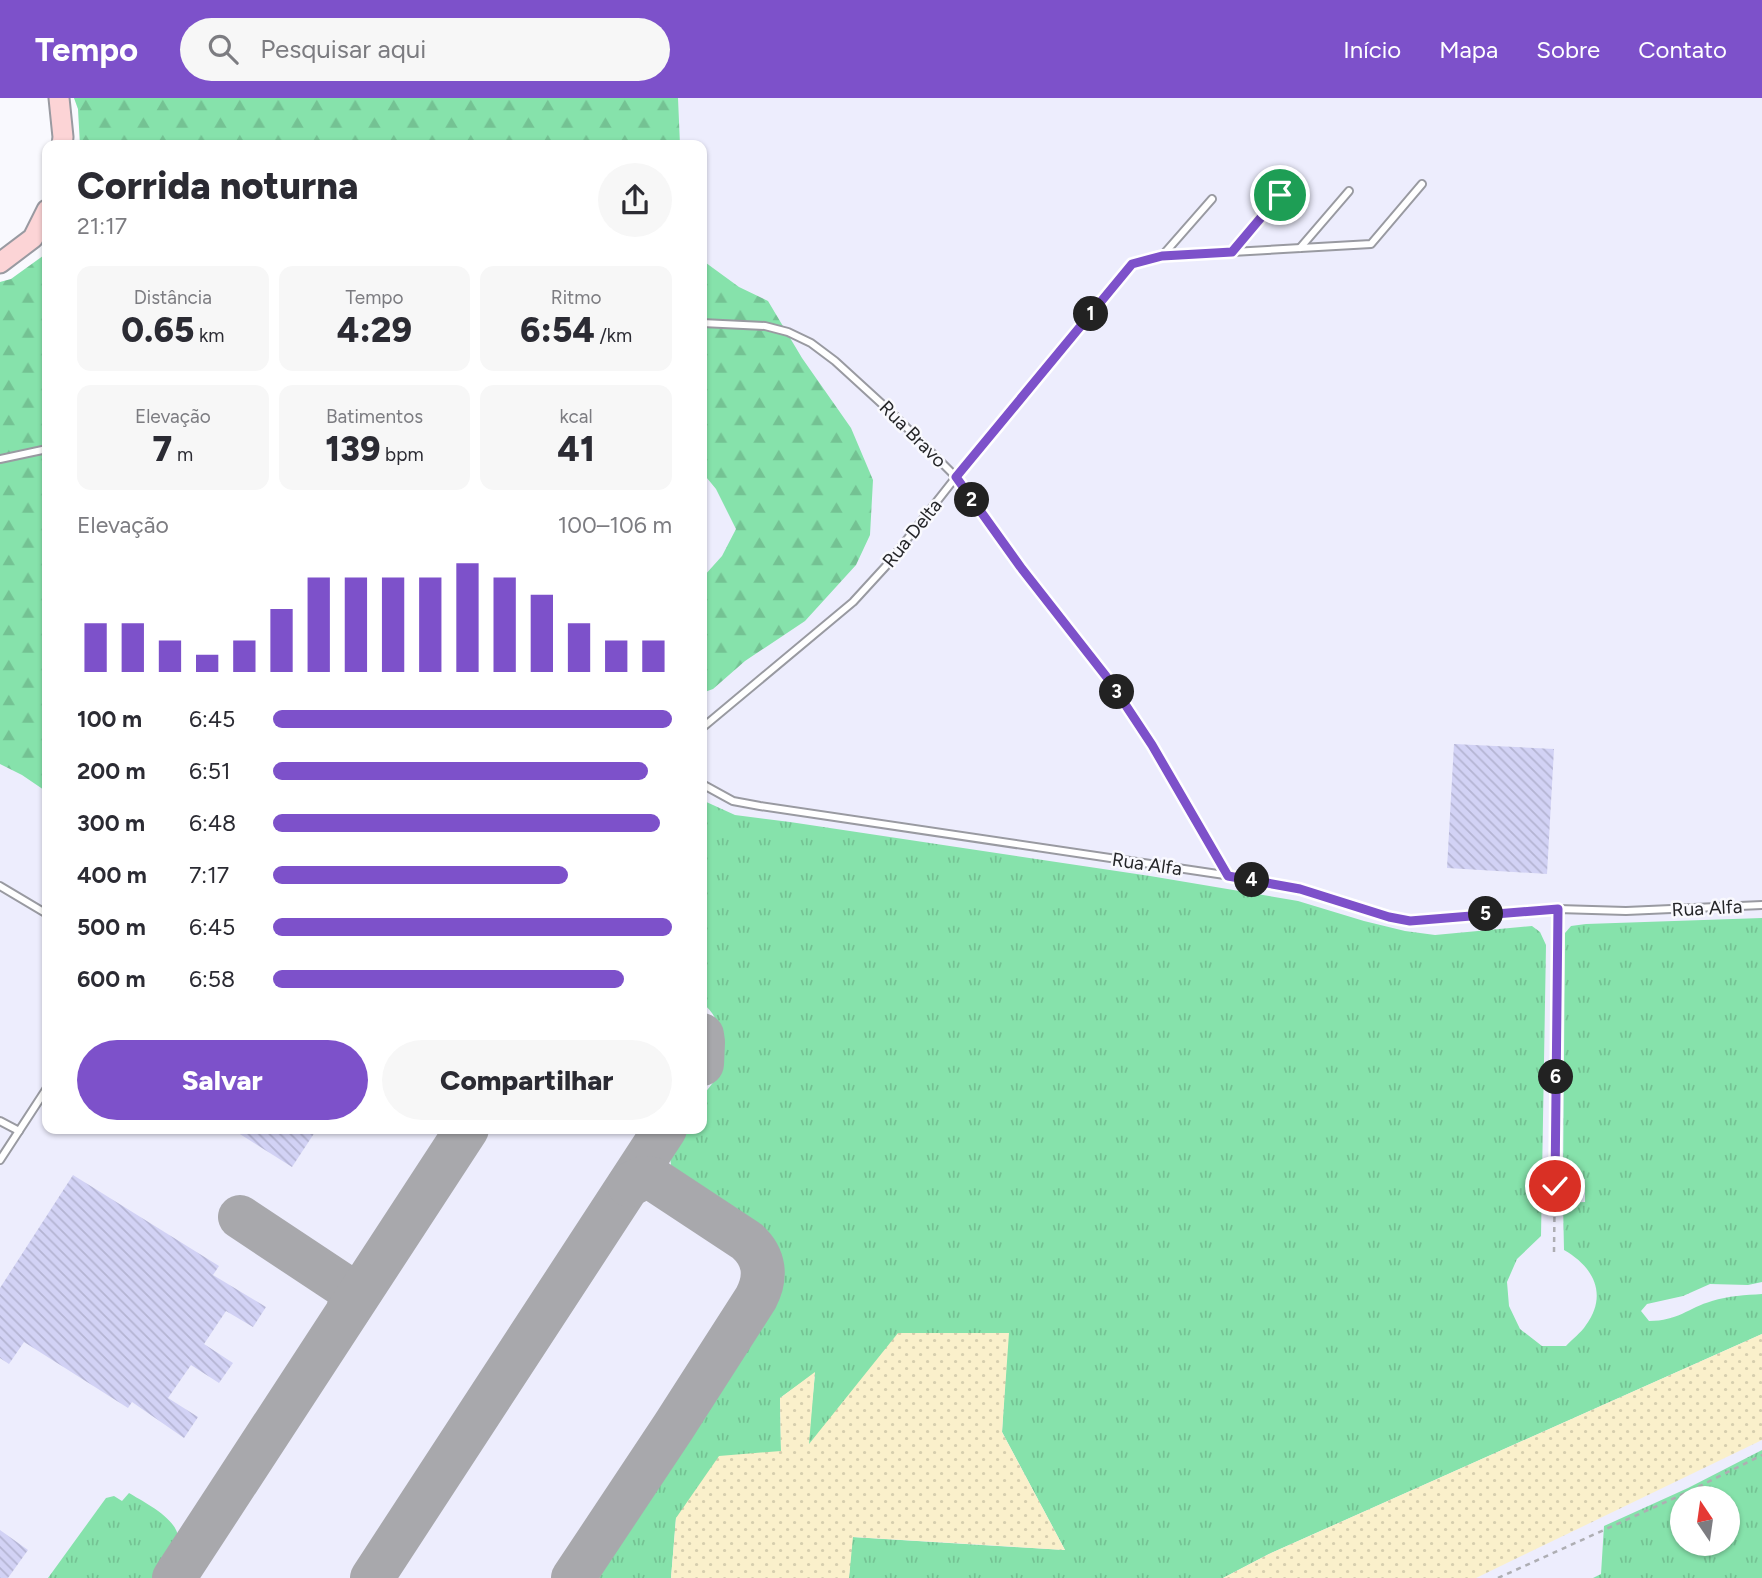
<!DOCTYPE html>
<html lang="pt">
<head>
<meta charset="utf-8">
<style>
  body { margin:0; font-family:Figtree,sans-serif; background:#f7f7f7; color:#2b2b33; height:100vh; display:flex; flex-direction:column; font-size:26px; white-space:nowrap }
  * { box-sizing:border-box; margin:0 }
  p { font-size:23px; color:#7c7c81 }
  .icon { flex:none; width:38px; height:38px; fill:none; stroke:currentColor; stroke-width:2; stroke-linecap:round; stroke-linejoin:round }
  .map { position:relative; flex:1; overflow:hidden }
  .details { position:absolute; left:42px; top:42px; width:665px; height:994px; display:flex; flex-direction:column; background:#fff; border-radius:14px; box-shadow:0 2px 5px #0004 }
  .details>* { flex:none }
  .needle { width:46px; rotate:347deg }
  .controls { position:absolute; left:1670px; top:1388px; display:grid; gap:14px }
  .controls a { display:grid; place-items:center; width:70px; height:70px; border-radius:50%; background:#fff; box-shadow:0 2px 5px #0004; font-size:35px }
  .pin { position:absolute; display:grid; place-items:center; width:60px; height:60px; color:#fff; margin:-30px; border:4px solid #fff; border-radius:50%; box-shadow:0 2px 7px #0007 }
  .km { position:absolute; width:35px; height:35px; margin:-18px; border-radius:50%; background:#222; color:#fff; font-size:19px; line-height:35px; text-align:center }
  .round { display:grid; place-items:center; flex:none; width:74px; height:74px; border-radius:37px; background:#f7f7f7 }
  .summary { display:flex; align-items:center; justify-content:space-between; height:119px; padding:0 35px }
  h1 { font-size:38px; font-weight:800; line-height:52px }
  .stats { display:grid; grid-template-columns:repeat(3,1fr); gap:10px; height:119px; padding:7px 35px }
  .stats div { display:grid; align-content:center; border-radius:14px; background:#f7f7f7; text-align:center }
  .stats b { font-size:35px; font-weight:800 }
  .stats small { font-size:19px; font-weight:400 }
  .stats p { font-size:19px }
  .chart { height:196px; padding:14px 35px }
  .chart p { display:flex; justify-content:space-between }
  .chart svg { width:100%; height:126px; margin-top:7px; stroke:#7d51ca; stroke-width:6 }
  .action { display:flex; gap:14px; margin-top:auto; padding:14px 35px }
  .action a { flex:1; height:80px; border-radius:42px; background:#7d51ca; color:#fff; font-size:28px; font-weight:800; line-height:80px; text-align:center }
  .action a+a { background:#f7f7f7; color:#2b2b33 }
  ul { padding:0 35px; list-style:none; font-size:23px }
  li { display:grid; grid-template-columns:112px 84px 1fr; align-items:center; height:52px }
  li i { height:18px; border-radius:9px; background:#7d51ca }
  header { display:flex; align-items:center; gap:42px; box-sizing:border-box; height:98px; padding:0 35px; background:#7d51ca; color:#fff }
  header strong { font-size:33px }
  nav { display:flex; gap:38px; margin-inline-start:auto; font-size:24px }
  .search { width:490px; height:63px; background:#f7f7f7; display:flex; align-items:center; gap:18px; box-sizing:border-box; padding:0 24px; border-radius:38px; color:#7c7c81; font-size:26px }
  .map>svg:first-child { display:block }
  .built { fill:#ededfd; fill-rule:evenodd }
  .grass { fill:url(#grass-tufts); fill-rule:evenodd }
  .forest { fill:url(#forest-firs) }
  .sand { fill:url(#sand-dots) }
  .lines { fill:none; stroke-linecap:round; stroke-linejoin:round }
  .taxiway { stroke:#a8a8ac; stroke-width:44 }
  .building { fill:url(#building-back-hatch) }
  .lane-casing { stroke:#999aa1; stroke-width:10 }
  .secondary-casing { stroke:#999aa1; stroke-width:23 }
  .path { stroke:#aeaeb3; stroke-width:2.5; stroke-dasharray:5 5; stroke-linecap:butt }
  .lane { stroke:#fff; stroke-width:6 }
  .secondary { stroke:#fcd4d6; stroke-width:19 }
  .route-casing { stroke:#fff; stroke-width:14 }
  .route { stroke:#7d51ca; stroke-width:9 }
  .labels { text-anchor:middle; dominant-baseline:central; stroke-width:5; stroke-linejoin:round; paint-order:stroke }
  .street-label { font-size:19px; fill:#252629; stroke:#f9f9fe }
</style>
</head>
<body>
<header>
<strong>Tempo</strong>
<div class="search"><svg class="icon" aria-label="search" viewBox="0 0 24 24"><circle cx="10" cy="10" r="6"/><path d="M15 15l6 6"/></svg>Pesquisar aqui</div>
<nav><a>Início</a><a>Mapa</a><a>Sobre</a><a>Contato</a></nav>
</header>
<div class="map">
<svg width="1762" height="1480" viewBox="0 0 1762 1480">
  <defs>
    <pattern id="grass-tufts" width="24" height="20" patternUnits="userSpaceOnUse" patternTransform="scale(1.75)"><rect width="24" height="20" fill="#86e2ab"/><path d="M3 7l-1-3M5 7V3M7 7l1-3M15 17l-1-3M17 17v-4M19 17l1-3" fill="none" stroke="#74c293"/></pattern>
    <pattern id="forest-firs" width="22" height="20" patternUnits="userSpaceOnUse" patternTransform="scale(1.75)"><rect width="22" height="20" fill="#86e2ab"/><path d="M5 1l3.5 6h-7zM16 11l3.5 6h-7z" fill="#74c293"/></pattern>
    <pattern id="sand-dots" width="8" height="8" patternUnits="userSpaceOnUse" patternTransform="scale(1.75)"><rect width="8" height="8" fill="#faf0cb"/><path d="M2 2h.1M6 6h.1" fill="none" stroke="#d6ceae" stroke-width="1.8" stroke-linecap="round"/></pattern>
    <pattern id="building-back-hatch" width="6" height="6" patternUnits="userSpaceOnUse" patternTransform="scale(1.75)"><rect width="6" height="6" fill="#d2d2f5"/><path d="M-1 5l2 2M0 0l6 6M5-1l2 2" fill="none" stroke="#b4b4d2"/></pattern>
  </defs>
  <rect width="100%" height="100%" fill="#f9f9fe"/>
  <path class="built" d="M 74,0 L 1762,0 L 1762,1480 L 0,1480 L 0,184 L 11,181 L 47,155 L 47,1031 L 702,1031 L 702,47 L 80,47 L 78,11 ZM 1682,1400 L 1727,1400 L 1727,1446 L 1682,1446 Z"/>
  <g class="grass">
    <path d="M 702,702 L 735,717 L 790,724 L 1150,778 L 1298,803 L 1364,823 L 1405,833 L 1435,837 L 1532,828 L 1540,834 L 1546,847 L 1541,1138 L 1517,1161 L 1507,1184 L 1509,1208 L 1520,1231 L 1542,1248 L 1566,1248 C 1572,1241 1581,1235 1586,1227 C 1608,1197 1594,1169 1564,1152 L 1563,1105 L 1585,1104 L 1585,1081 L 1563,1081 L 1565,835 L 1571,828 L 1586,826 L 1762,820 L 1762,1184 L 1748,1187 L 1710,1186 L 1683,1198 L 1647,1206 L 1641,1213 L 1649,1223 C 1678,1223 1688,1210 1712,1203 C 1728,1198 1746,1197 1762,1196 L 1762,1236 L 1269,1456 L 1223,1480 L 849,1480 L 852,1439 L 1065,1452 L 1002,1334 L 1008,1235 L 808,1347 L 815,1275 L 780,1300 L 781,1353 L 676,1420 L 671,1480 L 595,1480 L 781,1193 L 783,1169 L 775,1149 L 759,1132 L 674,1078 C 667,1056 670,1050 682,1031 L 702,1031 C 702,1022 700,1011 702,1003 C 704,993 715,984 719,975 C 730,954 721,918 702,905 Z"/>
    <path d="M 1762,1352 L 1762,1480 L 1593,1480 L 1601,1476 L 1604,1428 L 1688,1390 ZM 1727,1400 L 1727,1446 L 1682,1446 L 1682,1400 Z"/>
    <path d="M 129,1395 C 145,1405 186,1424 177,1448 C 174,1457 160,1472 154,1480 L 48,1480 L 106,1400 L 114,1398 L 122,1403 Z"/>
  </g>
  <g class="forest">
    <polygon points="74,0 678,0 680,47 80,47 78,11"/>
    <polygon points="47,155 47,694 22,677 0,666 0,184 11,181"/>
    <polygon points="702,162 739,189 768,203 802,260 851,330 873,382 870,437 856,467 805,523 745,563 713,591 702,595 702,515 707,510 704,478 722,458 736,431 716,391 702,374"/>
  </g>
  <g class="sand">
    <polygon points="898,1235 1009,1235 1002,1334 1065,1452 853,1439 849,1480 671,1480 676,1420 719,1358 781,1353 780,1300 815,1274 809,1346"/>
    <polygon points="1762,1236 1762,1342 1476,1480 1223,1480 1269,1456"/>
  </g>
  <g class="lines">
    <g class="taxiway">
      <polyline points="702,937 703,944 702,966"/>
      <polyline points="240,1119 344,1188 350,1196 349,1211"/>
      <polyline points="174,1480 467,1031"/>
      <polyline points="372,1480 665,1031"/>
      <path d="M 573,1480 L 674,1328 L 756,1200 C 767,1179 765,1159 747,1143 L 653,1081 L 643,1080 L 629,1087"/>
    </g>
  </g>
  <g class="building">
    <polygon points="1454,646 1554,651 1547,776 1447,770"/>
    <polygon points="232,1031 317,1031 292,1069"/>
    <polygon points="73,1077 219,1168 213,1177 266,1209 253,1229 226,1213 204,1246 233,1265 219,1285 191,1267 168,1300 198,1319 184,1340 132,1304 128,1310 24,1244 9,1266 0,1260 0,1190"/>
    <polygon points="0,1432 28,1452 8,1480 0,1480"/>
  </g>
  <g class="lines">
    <g class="lane-casing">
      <g id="lane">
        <polyline points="1300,150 1349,93"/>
        <polyline points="1232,154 1280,97"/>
        <polyline points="1162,158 1212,101"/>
        <polyline points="702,225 765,228 788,234 811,245 835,263 893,316 956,379 1022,471 1109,582 1152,647 1228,778"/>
        <polyline points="0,361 47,351"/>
        <polyline points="702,630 853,504 886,468 956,379 1132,166 1162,158 1371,146 1422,86"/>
        <polyline points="702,686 733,703 760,708 1238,779 1300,791 1389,819 1410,823 1558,811 1626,813 1762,807"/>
        <polyline points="0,788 47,816"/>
        <polyline points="0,1023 19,1033"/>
        <polyline points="0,1062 47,990"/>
      </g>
    </g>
    <g class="secondary-casing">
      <g id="secondary">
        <polyline points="59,0 63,39 62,47"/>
        <polyline points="0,165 33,140 47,112"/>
      </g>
    </g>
    <g class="path">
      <polyline points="1554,1154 1558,822"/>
      <polyline points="1498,1480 1690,1393 1762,1357"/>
    </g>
    <use href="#lane" class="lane"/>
    <use href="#secondary" class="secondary"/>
  </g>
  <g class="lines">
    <g class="route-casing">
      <polyline id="route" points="1280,97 1232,154 1162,158 1132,166 956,379 1022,471 1109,582 1152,647 1228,778 1300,791 1389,819 1410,823 1558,811 1555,1088"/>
    </g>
    <use href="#route" class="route"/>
  </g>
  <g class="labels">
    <g class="street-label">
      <text transform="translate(913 336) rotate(45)">Rua Bravo</text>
      <text transform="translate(912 435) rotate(-51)">Rua Delta</text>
      <text transform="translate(1147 766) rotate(8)">Rua Alfa</text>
      <text transform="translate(1707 810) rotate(-3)">Rua Alfa</text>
    </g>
  </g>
</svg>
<div class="controls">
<a><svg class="needle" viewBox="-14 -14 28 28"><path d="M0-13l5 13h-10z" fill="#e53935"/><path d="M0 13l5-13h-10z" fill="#7c7c81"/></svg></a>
</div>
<div class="pin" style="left:1280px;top:97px;background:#1e9e55"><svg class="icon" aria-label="arrive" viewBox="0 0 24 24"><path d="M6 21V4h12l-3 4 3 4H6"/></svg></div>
<div class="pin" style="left:1555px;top:1088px;background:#d93025"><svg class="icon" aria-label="check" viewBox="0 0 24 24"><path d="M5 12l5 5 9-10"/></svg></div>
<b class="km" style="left:1091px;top:216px">1</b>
<b class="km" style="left:972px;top:402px">2</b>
<b class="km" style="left:1117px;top:594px">3</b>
<b class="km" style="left:1252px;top:782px">4</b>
<b class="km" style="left:1486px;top:816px">5</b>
<b class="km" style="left:1556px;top:979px">6</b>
<section class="details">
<div class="summary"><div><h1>Corrida noturna</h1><p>21:17</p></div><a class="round"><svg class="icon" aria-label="share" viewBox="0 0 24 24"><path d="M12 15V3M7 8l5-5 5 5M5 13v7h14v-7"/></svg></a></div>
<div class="stats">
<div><p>Distância</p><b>0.65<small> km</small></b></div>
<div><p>Tempo</p><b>4:29</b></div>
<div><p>Ritmo</p><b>6:54<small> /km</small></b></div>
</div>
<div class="stats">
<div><p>Elevação</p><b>7<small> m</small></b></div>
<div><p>Batimentos</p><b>139<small> bpm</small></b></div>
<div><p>kcal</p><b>41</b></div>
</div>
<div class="chart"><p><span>Elevação</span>100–106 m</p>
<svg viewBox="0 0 160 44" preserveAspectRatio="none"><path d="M5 44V27M15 44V27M25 44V33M35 44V38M45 44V33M55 44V22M65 44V11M75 44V11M85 44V11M95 44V11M105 44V6M115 44V11M125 44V17M135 44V27M145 44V33M155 44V33"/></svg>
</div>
<ul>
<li><b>100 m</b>6:45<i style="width:100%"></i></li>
<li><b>200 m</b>6:51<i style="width:94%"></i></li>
<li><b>300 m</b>6:48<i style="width:97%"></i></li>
<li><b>400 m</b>7:17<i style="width:74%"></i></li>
<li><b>500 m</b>6:45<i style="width:100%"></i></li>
<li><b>600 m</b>6:58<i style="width:88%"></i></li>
</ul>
<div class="action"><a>Salvar</a><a>Compartilhar</a></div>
</section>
</div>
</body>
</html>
